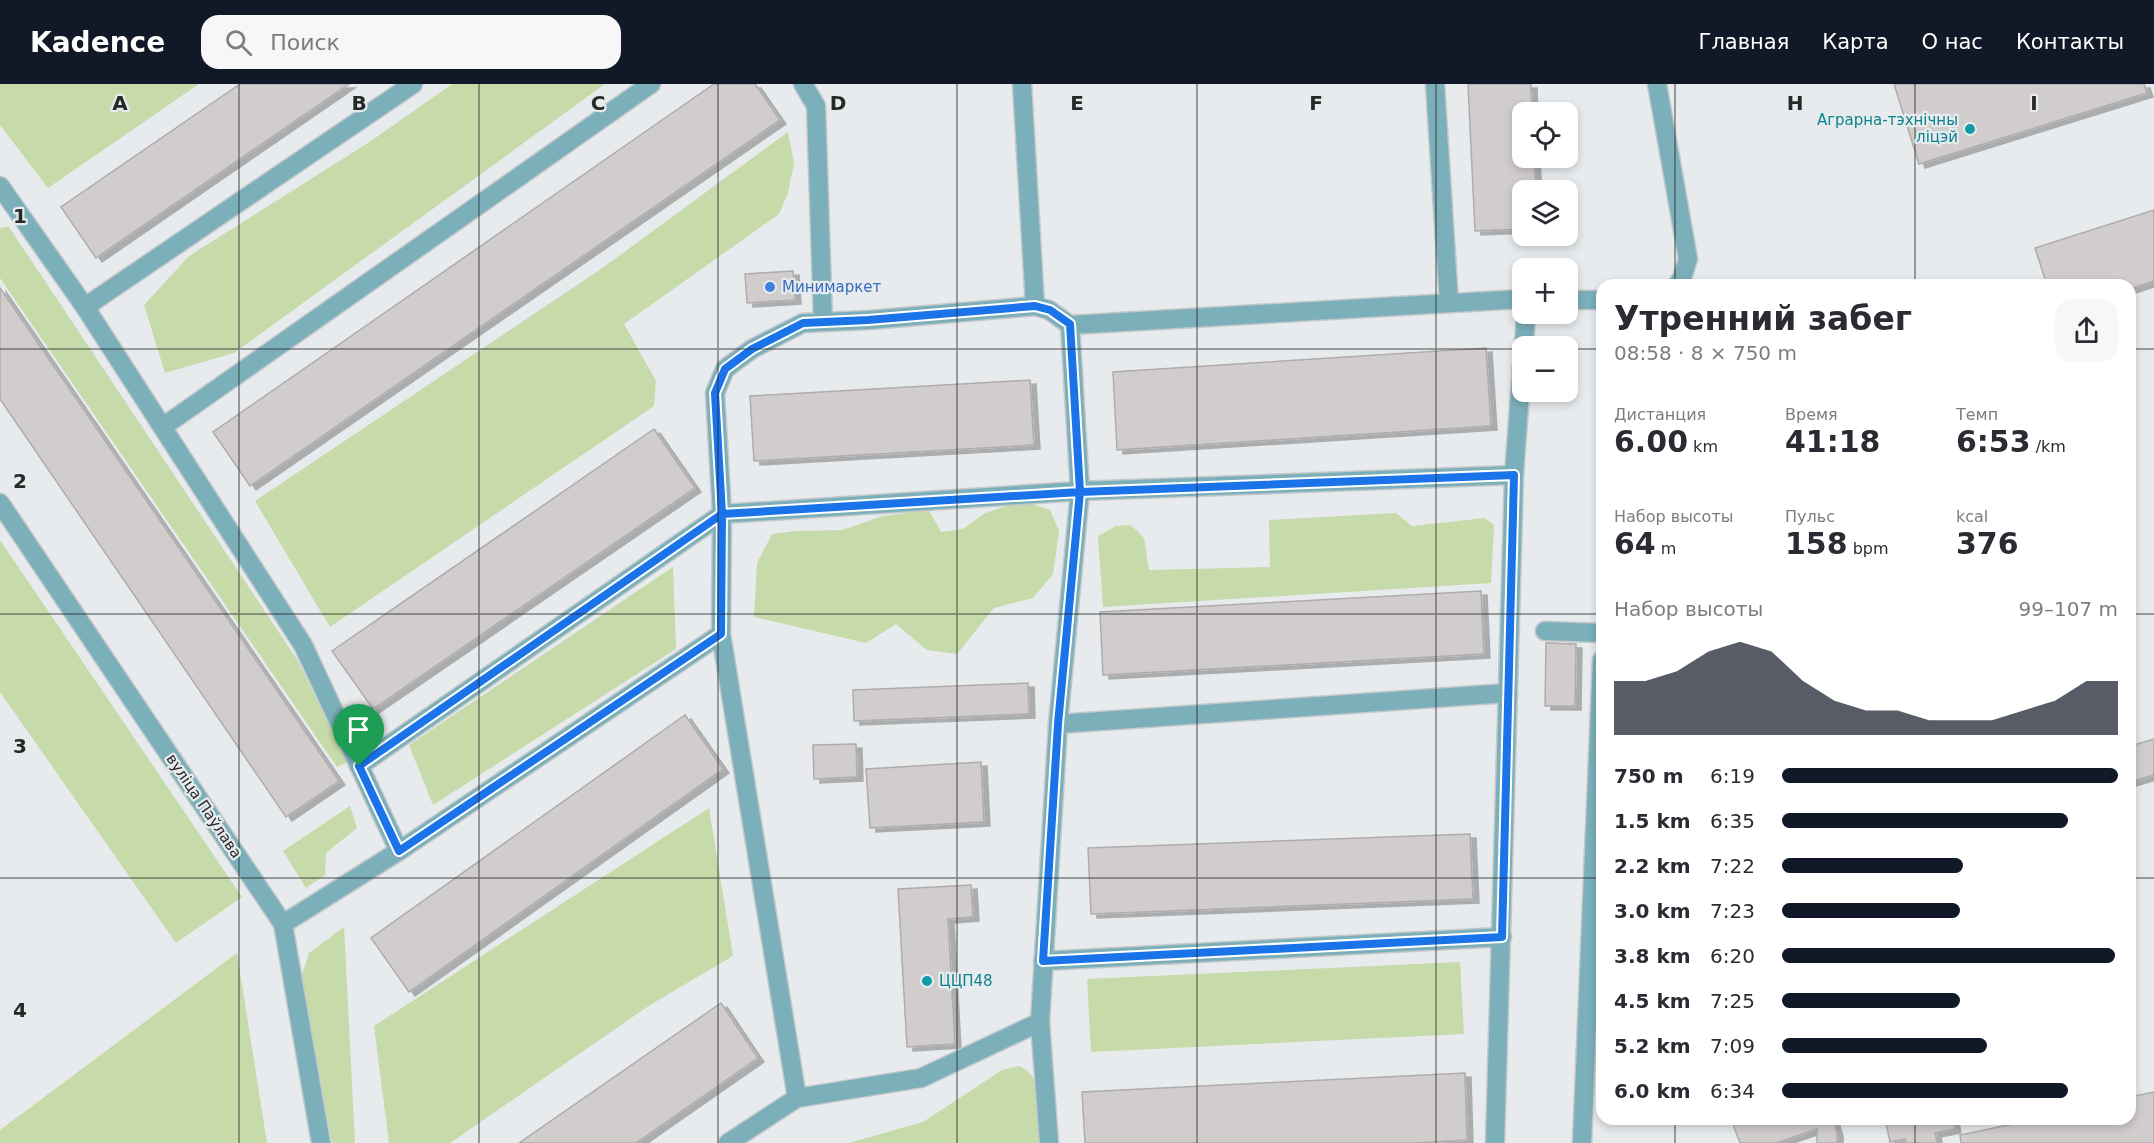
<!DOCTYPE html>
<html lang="ru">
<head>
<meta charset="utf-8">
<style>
  body { margin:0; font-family:"DejaVu Sans",sans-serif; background:#f7f7f7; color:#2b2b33; height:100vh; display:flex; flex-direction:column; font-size:22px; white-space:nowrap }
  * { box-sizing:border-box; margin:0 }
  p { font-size:20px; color:#7c7c81 }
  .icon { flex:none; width:33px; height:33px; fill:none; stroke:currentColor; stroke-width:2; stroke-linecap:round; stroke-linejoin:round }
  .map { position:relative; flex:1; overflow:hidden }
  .side { position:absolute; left:1596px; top:195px; width:540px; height:846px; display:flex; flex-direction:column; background:#fff; border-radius:18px; box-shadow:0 3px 9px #0003 }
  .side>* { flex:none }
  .controls { position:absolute; left:1512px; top:18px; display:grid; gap:12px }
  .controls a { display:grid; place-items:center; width:66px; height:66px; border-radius:12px; background:#fff; box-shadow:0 3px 9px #0003; font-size:30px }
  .pin { position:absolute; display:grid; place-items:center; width:51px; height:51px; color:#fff; margin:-62px -26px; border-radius:50% 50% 50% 0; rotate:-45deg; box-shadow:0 0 6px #0007 }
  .pin .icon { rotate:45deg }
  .round { display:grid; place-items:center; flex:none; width:63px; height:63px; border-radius:18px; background:#f7f7f7 }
  .overview { display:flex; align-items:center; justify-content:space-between; height:102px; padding:0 18px }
  h1 { font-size:33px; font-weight:700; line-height:45px }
  .stats { display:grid; grid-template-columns:repeat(3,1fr); gap:9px; height:102px; padding:6px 18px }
  .stats div { display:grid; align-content:center }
  .stats b { font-size:30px; font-weight:700 }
  .stats small { font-size:16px; font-weight:400 }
  .stats p { font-size:16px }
  .chart { height:168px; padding:12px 18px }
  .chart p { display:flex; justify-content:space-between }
  .chart svg { width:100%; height:108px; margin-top:6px; fill:#111827; opacity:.7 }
  ul { padding:0 18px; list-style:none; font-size:20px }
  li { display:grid; grid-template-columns:96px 72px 1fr; align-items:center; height:45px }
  li i { height:15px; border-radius:8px; background:#111827 }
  header { display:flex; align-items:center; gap:36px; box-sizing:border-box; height:84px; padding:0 30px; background:#111827; color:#fff }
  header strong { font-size:28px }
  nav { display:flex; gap:33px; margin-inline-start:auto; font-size:21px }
  .search { width:420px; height:54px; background:#f7f7f7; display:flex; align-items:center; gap:15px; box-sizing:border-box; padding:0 21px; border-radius:18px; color:#7c7c81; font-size:22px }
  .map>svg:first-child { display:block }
  .green { fill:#c7daa9 }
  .building { fill:#d1cdcc; stroke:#afacab; stroke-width:1.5; filter:url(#shadow) }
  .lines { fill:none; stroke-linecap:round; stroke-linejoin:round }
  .minor-casing { stroke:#c5c8ca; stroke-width:21 }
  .minor { stroke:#7bb0bb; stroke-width:18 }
  .route-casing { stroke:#fff; stroke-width:12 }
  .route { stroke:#1a73e8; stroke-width:8 }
  .grid { fill:none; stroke:#272828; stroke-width:1.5; stroke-opacity:0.55 }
  .culture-dot { fill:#0f9aa8; stroke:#e8ebed; stroke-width:2 }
  .shop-dot { fill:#3f7fe0; stroke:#e8ebed; stroke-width:2 }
  .labels { text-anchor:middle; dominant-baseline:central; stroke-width:4.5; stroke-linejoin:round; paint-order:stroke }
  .culture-label { font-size:15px; fill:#0d838f; stroke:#e8ebed; text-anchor:end }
  .shop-label { font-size:15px; fill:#366cbe; stroke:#e8ebed; text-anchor:start }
  .street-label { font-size:15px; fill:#272828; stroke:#e8ebed }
  .grid-label { font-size:20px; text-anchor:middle; font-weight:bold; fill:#272828; stroke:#e8ebed; stroke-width:4.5; stroke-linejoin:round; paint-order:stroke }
</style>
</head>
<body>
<header>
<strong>Kadence</strong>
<div class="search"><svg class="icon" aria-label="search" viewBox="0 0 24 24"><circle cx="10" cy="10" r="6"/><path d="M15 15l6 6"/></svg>Поиск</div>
<nav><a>Главная</a><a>Карта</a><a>О нас</a><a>Контакты</a></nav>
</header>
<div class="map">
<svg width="2154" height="1059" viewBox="0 0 2154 1059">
  <defs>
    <filter id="shadow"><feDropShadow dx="6" dy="4" stdDeviation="0" flood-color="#0004"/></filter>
  </defs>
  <rect width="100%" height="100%" fill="#e8ebed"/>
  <g class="green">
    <polygon points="0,0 199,0 48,104 0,41"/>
    <polygon points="452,0 605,0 234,269 165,289 144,221 189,172 371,57"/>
    <polygon points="788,48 794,79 788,109 779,130 624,240 656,297 654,322 330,543 255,417 601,185"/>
    <polygon points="9,143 298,577 347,678 337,683 0,194 0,144"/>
    <polygon points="1022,417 1050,426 1059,447 1053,490 1033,514 994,524 957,570 927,566 896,540 866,559 754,533 757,479 772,450 797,447 842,446 883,432 929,426 941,448 963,445 985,429"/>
    <polygon points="1396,429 1412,442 1485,434 1494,441 1491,499 1103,523 1098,452 1116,442 1131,441 1144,454 1149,486 1270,483 1269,436"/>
    <polygon points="0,456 242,813 176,859 0,608"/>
    <polygon points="673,483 676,565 433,721 409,661"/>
    <polygon points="350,722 357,744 326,769 325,791 306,804 283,767"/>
    <polygon points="709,724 733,872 650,921 450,1059 389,1059 374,942"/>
    <polygon points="344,843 355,1059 332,1059 301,894 309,869"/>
    <polygon points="237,869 267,1059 0,1059 0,1046"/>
    <polygon points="1460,878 1464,950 1091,968 1087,895"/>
    <polygon points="1019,982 1028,987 1034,995 1041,1059 849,1059 923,1038 1002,986"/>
  </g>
  <g class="building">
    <polygon points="240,0 349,0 96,174 61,123"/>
    <polygon points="714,0 755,0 780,36 250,402 213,348"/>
    <polygon points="1468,0 1531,0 1532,28 1522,28 1522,74 1534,74 1536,106 1522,106 1522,145 1475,147"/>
    <polygon points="1894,0 2144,0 2147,9 1919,80"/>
    <polygon points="2154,126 2154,197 2130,205 2130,201 2047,201 2035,164"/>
    <polygon points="793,187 795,216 747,219 745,190"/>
    <polygon points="0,204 339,697 286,733 0,315"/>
    <polygon points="1486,264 1491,342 1117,366 1113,288"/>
    <polygon points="1030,296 1034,361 754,377 750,312"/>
    <polygon points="654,345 695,404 373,625 332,567"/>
    <polygon points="1481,507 1484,570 1103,591 1100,528"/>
    <polygon points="1546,559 1576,560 1575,622 1545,622"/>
    <polygon points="1028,599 1029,630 854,637 853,606"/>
    <polygon points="685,631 723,685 409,908 371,854"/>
    <polygon points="2154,655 2154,691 2130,698 2130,662"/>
    <polygon points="856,660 857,693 814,695 813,661"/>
    <polygon points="981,678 984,738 870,744 866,685"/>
    <polygon points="1470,750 1473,815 1091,830 1088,764"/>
    <polygon points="971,801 973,833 948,835 955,960 907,963 898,805"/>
    <polygon points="721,919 758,974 636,1059 519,1059"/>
    <polygon points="1465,989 1467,1056 1417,1059 1085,1059 1082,1008"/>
    <polygon points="2154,1008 2154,1059 1961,1059 1960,1051 2037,1035 2130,1035 2130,1013"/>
    <polygon points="1731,1035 1833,1035 1837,1048 1837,1059 1817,1059 1817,1045 1776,1059 1740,1059"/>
    <polygon points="1885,1035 1953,1035 1955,1045 1935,1049 1937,1059 1906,1059 1905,1055 1890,1058"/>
  </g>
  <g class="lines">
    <g class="minor-casing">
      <g id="minor">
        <polyline points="803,0 816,22 823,237"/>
        <polyline points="1022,0 1035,222"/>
        <polyline points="1435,0 1449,219"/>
        <polyline points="1657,0 1688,175 1682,194 1677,201"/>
        <polyline points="0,102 85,223 303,561 399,767 283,840"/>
        <polyline points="1568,216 1602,216"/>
        <polyline points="85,223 413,0"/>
        <polyline points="1524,262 1526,230"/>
        <polyline points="164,342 651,0"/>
        <polyline points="0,419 283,840 321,1059"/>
        <polyline points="1545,547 1602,549"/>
        <polyline points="1058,640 1508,609"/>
        <polyline points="359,682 722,430 1080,407 1514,391"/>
        <polyline points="399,767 721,550"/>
        <polyline points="1043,877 1502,853"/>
        <polyline points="797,1014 721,550 722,430 715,309 725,285 752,265 803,239 869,236 1035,222 1049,226 1070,241 1522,215"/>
        <polyline points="728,1059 797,1014 921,994 1040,938"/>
        <polyline points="1049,1059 1040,938 1058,640 1080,407 1070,241"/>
        <polyline points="1495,1059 1514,391 1522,281"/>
        <polyline points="1582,1059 1602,576"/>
      </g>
    </g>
    <use href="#minor" class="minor"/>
  </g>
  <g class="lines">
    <g class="route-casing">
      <polyline id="route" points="359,682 399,767 721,550 722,430 1080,408 1514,391 1502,853 1043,877 1058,640 1080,408 1070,240 1050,226 1035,222 868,236 803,239 752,265 725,285 715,309 722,430 359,682"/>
    </g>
    <use href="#route" class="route"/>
  </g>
  <path class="grid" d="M 239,0 L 239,1059M 479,0 L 479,1059M 718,0 L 718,1059M 957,0 L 957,1059M 1197,0 L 1197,1059M 1436,0 L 1436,1059M 1675,0 L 1675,201M 1915,0 L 1915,201M 0,265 L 1522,265M 1568,265 L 1602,265M 2130,265 L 2154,265M 0,530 L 1602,530M 2130,530 L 2154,530M 0,794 L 1602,794M 2130,794 L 2154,794M 1675,1035 L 1675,1059M 1915,1035 L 1915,1059"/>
  <g class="culture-dot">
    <circle cx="1970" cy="45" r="6"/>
    <circle cx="927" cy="897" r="6"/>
  </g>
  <circle class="shop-dot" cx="770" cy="203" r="6"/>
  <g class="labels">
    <g class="culture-label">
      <text x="1958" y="36">Аграрна-тэхнічны<tspan x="1958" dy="17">ліцэй</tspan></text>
      <text x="939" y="897" text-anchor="start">ЦЦП48</text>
    </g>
    <g class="shop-label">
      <text x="782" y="203">Минимаркет</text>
    </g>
    <g class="street-label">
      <text transform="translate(204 722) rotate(56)">вуліца Паўлава</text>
    </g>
  </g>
  <g class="grid-label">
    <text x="120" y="26">A</text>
    <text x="359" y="26">B</text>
    <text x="598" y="26">C</text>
    <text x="838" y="26">D</text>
    <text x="1077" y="26">E</text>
    <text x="1316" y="26">F</text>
    <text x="1795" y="26">H</text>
    <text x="2034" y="26">I</text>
    <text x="20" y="139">1</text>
    <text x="20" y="404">2</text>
    <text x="20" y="669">3</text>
    <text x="20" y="933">4</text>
  </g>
</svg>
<div class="controls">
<a><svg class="icon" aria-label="locate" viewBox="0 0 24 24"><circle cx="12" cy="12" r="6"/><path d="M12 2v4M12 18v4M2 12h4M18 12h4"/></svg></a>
<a><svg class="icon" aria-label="layers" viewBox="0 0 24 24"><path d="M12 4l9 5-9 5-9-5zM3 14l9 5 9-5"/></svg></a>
<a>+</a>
<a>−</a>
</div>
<div class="pin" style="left:359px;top:682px;background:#1e9e55"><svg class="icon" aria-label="arrive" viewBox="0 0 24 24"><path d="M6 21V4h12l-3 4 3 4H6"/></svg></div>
<section class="side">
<div class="overview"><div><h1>Утренний забег</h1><p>08:58 · 8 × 750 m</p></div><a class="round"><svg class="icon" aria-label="share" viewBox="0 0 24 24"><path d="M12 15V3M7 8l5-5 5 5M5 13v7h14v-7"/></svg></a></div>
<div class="stats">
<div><p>Дистанция</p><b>6.00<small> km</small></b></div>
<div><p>Время</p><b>41:18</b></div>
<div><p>Темп</p><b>6:53<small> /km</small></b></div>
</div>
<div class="stats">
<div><p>Набор высоты</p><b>64<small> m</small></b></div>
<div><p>Пульс</p><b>158<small> bpm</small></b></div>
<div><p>kcal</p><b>376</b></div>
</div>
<div class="chart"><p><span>Набор высоты</span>99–107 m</p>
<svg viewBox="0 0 160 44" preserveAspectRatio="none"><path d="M0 44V22L10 22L20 18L30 10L40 6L50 10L60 22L70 30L80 34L90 34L100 38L110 38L120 38L130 34L140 30L150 22L160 22V44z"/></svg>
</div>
<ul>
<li><b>750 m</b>6:19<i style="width:100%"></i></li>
<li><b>1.5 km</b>6:35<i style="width:85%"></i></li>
<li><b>2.2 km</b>7:22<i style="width:54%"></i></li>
<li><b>3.0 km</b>7:23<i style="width:53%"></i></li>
<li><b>3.8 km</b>6:20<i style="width:99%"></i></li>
<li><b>4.5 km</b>7:25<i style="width:53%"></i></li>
<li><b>5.2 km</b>7:09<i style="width:61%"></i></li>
<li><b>6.0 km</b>6:34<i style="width:85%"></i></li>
</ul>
</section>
</div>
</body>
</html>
